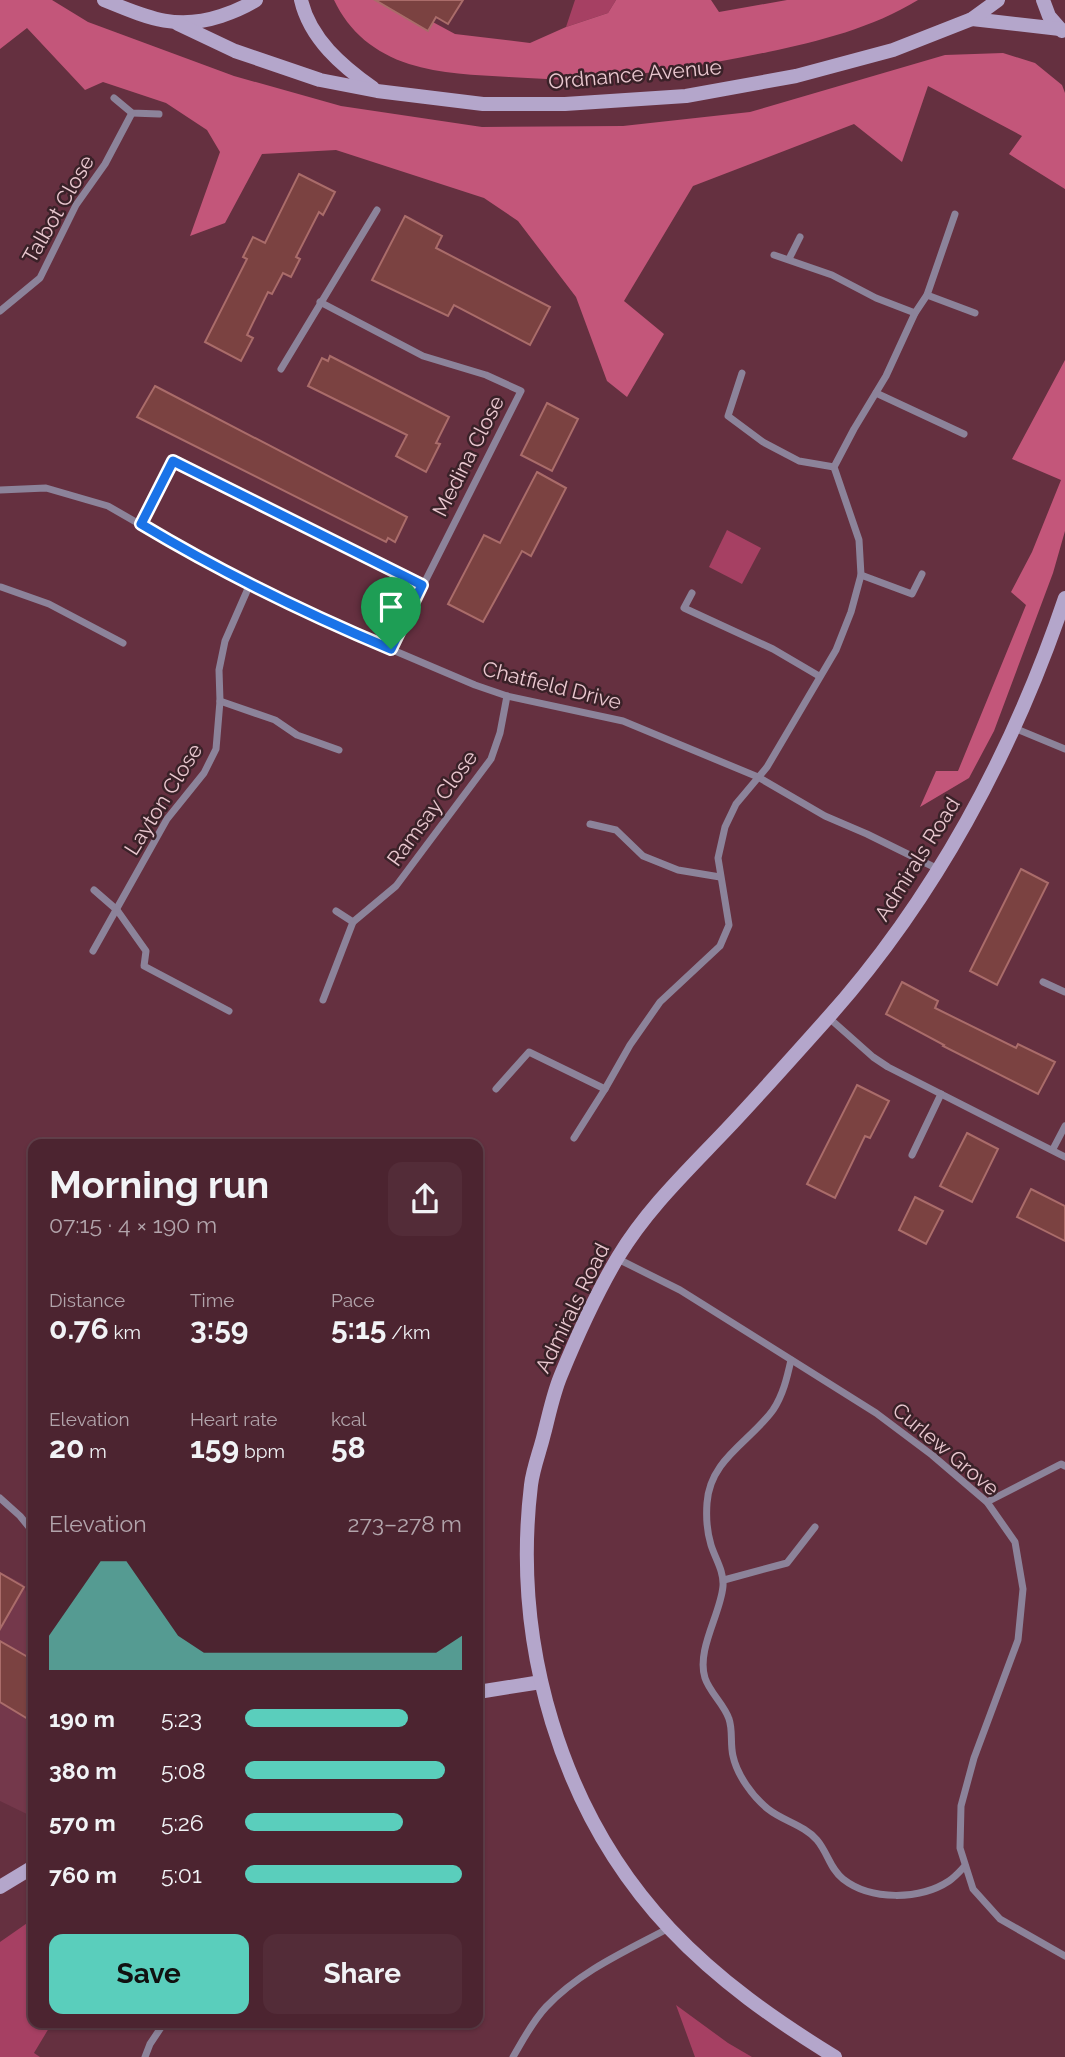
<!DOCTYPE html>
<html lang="en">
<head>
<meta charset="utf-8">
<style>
  body { margin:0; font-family:Raleway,sans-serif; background:#532c38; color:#f1f3f6; height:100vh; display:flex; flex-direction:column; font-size:26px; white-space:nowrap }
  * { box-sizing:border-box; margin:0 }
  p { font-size:23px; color:#b2a4ab }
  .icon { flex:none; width:38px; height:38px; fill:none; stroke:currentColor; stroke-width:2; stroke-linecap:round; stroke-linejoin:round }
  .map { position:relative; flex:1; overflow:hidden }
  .drawer { position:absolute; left:28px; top:1139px; width:455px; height:889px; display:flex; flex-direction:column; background:#4c2430; border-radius:14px; box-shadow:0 2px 5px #0004,0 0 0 2px #63414c }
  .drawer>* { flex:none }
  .pin { position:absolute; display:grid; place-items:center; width:60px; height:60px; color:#fff; margin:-72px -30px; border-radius:50% 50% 50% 0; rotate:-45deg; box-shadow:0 0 7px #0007 }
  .pin .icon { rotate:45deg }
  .round { display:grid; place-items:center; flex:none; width:74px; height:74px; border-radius:14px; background:#532c38 }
  .overview { display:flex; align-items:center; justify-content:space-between; height:119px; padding:0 21px }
  h1 { font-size:38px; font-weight:700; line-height:52px }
  .metrics { display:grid; grid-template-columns:repeat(3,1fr); gap:10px; height:119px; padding:7px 21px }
  .metrics div { display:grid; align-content:center }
  .metrics b { font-size:30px; font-weight:700 }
  .metrics small { font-size:19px; font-weight:400 }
  .metrics p { font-size:19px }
  .chart { height:196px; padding:14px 21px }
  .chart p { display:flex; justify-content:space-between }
  .chart svg { width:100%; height:126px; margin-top:7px; fill:#5acebc; opacity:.7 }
  .action { display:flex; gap:14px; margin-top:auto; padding:14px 21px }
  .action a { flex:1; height:80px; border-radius:14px; background:#5acebc; color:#111; font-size:28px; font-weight:700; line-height:80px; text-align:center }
  .action a+a { background:#532c38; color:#f1f3f6 }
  ul { padding:0 21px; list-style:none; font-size:23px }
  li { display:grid; grid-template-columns:112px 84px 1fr; align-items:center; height:52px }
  li i { height:18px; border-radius:9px; background:#5acebc }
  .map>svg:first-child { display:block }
  .built { fill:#74384b }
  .green { fill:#a64063 }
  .forest { fill:#c3567a }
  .building { fill:#7b4241; stroke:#aa6c6a; stroke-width:2 }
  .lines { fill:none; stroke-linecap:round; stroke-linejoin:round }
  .street { stroke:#8c839a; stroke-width:7 }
  .secondary { stroke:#b4a6cb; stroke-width:14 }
  .route-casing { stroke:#fff; stroke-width:14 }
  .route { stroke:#1a73e8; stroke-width:9 }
  .labels { text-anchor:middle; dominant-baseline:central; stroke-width:5; stroke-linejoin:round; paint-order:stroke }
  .street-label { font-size:21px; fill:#eac8d0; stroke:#3a2128 }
</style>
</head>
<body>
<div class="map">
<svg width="1065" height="2057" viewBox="0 0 1065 2057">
  <rect width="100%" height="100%" fill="#653040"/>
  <polygon class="built" points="0,1572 23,1584 33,1611 33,1817 0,1801"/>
  <g class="green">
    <polygon points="575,0 616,0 608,13 566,27"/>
    <polygon points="727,530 761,548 742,584 709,567"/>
    <polygon points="33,1919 33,2023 52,2023 34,2053 40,2057 0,2057 0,1942"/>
    <polygon points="676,2005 728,2043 752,2057 695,2057"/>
  </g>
  <g class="forest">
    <polygon points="0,0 52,0 88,22 234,76 341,106 482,127 623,126 750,112 945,55 1003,53 1035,63 1062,85 1065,93 1065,189 1009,154 1022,136 928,86 902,162 854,124 693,186 624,301 664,334 627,397 607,381 576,297 518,221 484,198 336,150 262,154 225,223 190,236 220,152 207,130 166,103 103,82 85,90 27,28 0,49"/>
    <path d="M 334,0 L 392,0 L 455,34 L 530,43 L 566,27 L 608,13 L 616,0 L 711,0 L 719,12 L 787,0 L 918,0 C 872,28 820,41 768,52 C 707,65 646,75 584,79 C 559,81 533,78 509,77 C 476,75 440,74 409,64 C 375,53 349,32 334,0 Z"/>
    <polygon points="1065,360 1065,531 1053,573 994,731 969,778 920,807 936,771 958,771 1026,605 1011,592 1032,552 1061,480 1012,459"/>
  </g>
  <g class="building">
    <polygon points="375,0 463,0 448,24 436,17 428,31"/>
    <polygon points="299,174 335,192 323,215 319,212 296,257 300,259 291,277 283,273 272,294 268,292 247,335 253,338 241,361 205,342 247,259 243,257 253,237 265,243"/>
    <polygon points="405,216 442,236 436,248 550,307 530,345 454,305 448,316 372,280"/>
    <polygon points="330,356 449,417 436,443 440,444 426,472 396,456 407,435 308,386 322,358 328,361"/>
    <polygon points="155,386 407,517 395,542 388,538 386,542 137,417"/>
    <polygon points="547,403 578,419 552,471 521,455"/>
    <polygon points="537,472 566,488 531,556 522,551 483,622 448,604 484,535 500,543"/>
    <polygon points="1021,869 1048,883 997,985 970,971"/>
    <polygon points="902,982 938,1001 935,1008 1016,1048 1018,1044 1055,1062 1038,1094 943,1046 944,1045 886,1014"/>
    <polygon points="857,1085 889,1101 870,1138 865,1136 835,1198 807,1184"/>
    <polygon points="967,1133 998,1149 972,1202 940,1186"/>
    <polygon points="1031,1189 1065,1206 1065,1241 1017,1217"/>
    <polygon points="915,1197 943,1211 926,1244 899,1230"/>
    <polygon points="0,1573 24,1587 0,1629"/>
    <polygon points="0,1641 33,1660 33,1722 0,1702"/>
  </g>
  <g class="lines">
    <g class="street">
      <polyline points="114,98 132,113 159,114"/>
      <polyline points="774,255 832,275 876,298 915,313"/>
      <polyline points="789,259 800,237"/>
      <polyline points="927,295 975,313"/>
      <polyline points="320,302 423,356 486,375 521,391 391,649"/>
      <polyline points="0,311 40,278 76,205 105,164 132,113"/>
      <polyline points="281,369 377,210"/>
      <polyline points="742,373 728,416 763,442 799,461 834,467"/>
      <polyline points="876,393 964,434"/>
      <polyline points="0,490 46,488 108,506 200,559 334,625 475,685 507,696 623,721 758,777 825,816 867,834 938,869"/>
      <polyline points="141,524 173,461 422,585"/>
      <polyline points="861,575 912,594 922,574"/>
      <polyline points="1,587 49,604 123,643"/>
      <polyline points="692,593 684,608 773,649 819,676"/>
      <polyline points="220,701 275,720 297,735 339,750"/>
      <polyline points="1014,728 1065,749"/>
      <polyline points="590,824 616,830 643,856 678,870 720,877"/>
      <polyline points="94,890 117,910 146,951 144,966 229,1011"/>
      <polyline points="336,911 353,922"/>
      <polyline points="93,951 167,819 204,773 216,749 220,701 219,670 225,641 250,584"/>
      <polyline points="1043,982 1065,992"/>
      <polyline points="323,1000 353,922 396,886 491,759 500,733 507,696"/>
      <polyline points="829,1018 873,1057 888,1067 1065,1157"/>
      <polyline points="496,1089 529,1052 605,1089 574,1138"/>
      <polyline points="605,1089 630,1045 660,1002 720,946 729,925 718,858 725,827 736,804 767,767 836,650 851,612 861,575 859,540 834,467 854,429 886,376 915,313 927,295 955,214"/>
      <polyline points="1053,1149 1065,1126"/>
      <polyline points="912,1155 941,1094"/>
      <polyline points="618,1259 680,1290 876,1413 932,1455 987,1502 1015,1542 1023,1589 1018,1640 974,1758 961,1806 960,1848 973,1889 1000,1919 1065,1956"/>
      <path d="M 791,1360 C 787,1378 783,1395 773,1410 C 750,1442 710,1459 707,1503 C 706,1517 707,1532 711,1545 C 715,1558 724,1571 723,1586 C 721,1613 696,1650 705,1678 C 710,1693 724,1704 729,1719 C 733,1730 730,1744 733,1756 C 737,1775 753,1797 768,1809 C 783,1821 804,1825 817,1840 C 828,1853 830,1869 843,1879 C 871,1901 920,1900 949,1881 C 955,1877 960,1871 965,1866"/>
      <polyline points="0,1498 20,1516 33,1532"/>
      <polyline points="987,1502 1061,1464 1065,1466"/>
      <polyline points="724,1580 787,1563 815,1527"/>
      <polyline points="145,2057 150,2044 164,2023"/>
      <path d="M 513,2057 C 523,2040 532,2022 546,2007 C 580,1971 626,1951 669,1928"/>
    </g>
    <g class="secondary">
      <path d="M 104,0 C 146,17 175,31 221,16 C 233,12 245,7 256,0"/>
      <path d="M 301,0 C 310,39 342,66 373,88"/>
      <polyline points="1043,0 1049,16 1062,31"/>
      <polyline points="972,19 1060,29"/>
      <polyline points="178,24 235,51 320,80 377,91 483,104 565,104 686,96 796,76 893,50 972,19 998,0"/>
      <polyline points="478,1692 541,1682"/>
      <polyline points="0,1887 33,1867"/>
      <path d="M 835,2057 C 775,2020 719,1981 670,1929 C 560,1812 512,1643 531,1485 C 533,1468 540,1451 544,1434 C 549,1415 553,1394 561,1375 C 577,1336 596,1294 618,1257 C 647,1209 687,1171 725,1131 C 759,1095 792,1058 825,1021 C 934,900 1013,752 1065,598"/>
    </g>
  </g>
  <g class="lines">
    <g class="route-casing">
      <path id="route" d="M 173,461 L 422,585 L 391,649 C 305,613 221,572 141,524 Z"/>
    </g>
    <use href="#route" class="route"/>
  </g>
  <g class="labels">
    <g class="street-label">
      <text transform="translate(635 74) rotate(-5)">Ordnance Avenue</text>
      <text transform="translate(58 209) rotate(-60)">Talbot Close</text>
      <text transform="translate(468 456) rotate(-63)">Medina Close</text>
      <text transform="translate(552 685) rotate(14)">Chatfield Drive</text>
      <text transform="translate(163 799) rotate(-58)">Layton Close</text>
      <text transform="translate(432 808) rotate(-54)">Ramsay Close</text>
      <text transform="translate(917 859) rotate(-58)">Admirals Road</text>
      <text transform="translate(572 1308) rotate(-64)">Admirals Road</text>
      <text transform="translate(946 1449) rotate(40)">Curlew Grove</text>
    </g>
  </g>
</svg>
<div class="pin" style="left:391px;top:649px;background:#1e9e55"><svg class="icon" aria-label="arrive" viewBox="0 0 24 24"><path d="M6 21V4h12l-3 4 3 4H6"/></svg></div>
<section class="drawer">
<div class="overview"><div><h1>Morning run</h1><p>07:15 · 4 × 190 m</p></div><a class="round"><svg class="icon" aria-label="share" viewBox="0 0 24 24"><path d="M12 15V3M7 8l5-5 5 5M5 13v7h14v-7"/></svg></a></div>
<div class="metrics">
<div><p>Distance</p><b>0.76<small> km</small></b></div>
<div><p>Time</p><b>3:59</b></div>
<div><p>Pace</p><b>5:15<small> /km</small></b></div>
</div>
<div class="metrics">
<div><p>Elevation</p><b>20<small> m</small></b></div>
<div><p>Heart rate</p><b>159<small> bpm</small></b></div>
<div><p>kcal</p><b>58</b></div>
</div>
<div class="chart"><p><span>Elevation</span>273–278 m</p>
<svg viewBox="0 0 160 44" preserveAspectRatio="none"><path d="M0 44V32L10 19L20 6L30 6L40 19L50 32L60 38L70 38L80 38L90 38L100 38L110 38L120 38L130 38L140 38L150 38L160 32V44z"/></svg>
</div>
<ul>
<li><b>190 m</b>5:23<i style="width:75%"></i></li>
<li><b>380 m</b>5:08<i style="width:92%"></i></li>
<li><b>570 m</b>5:26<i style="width:73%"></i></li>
<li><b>760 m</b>5:01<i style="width:100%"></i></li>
</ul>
<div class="action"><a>Save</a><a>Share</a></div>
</section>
</div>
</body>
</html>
